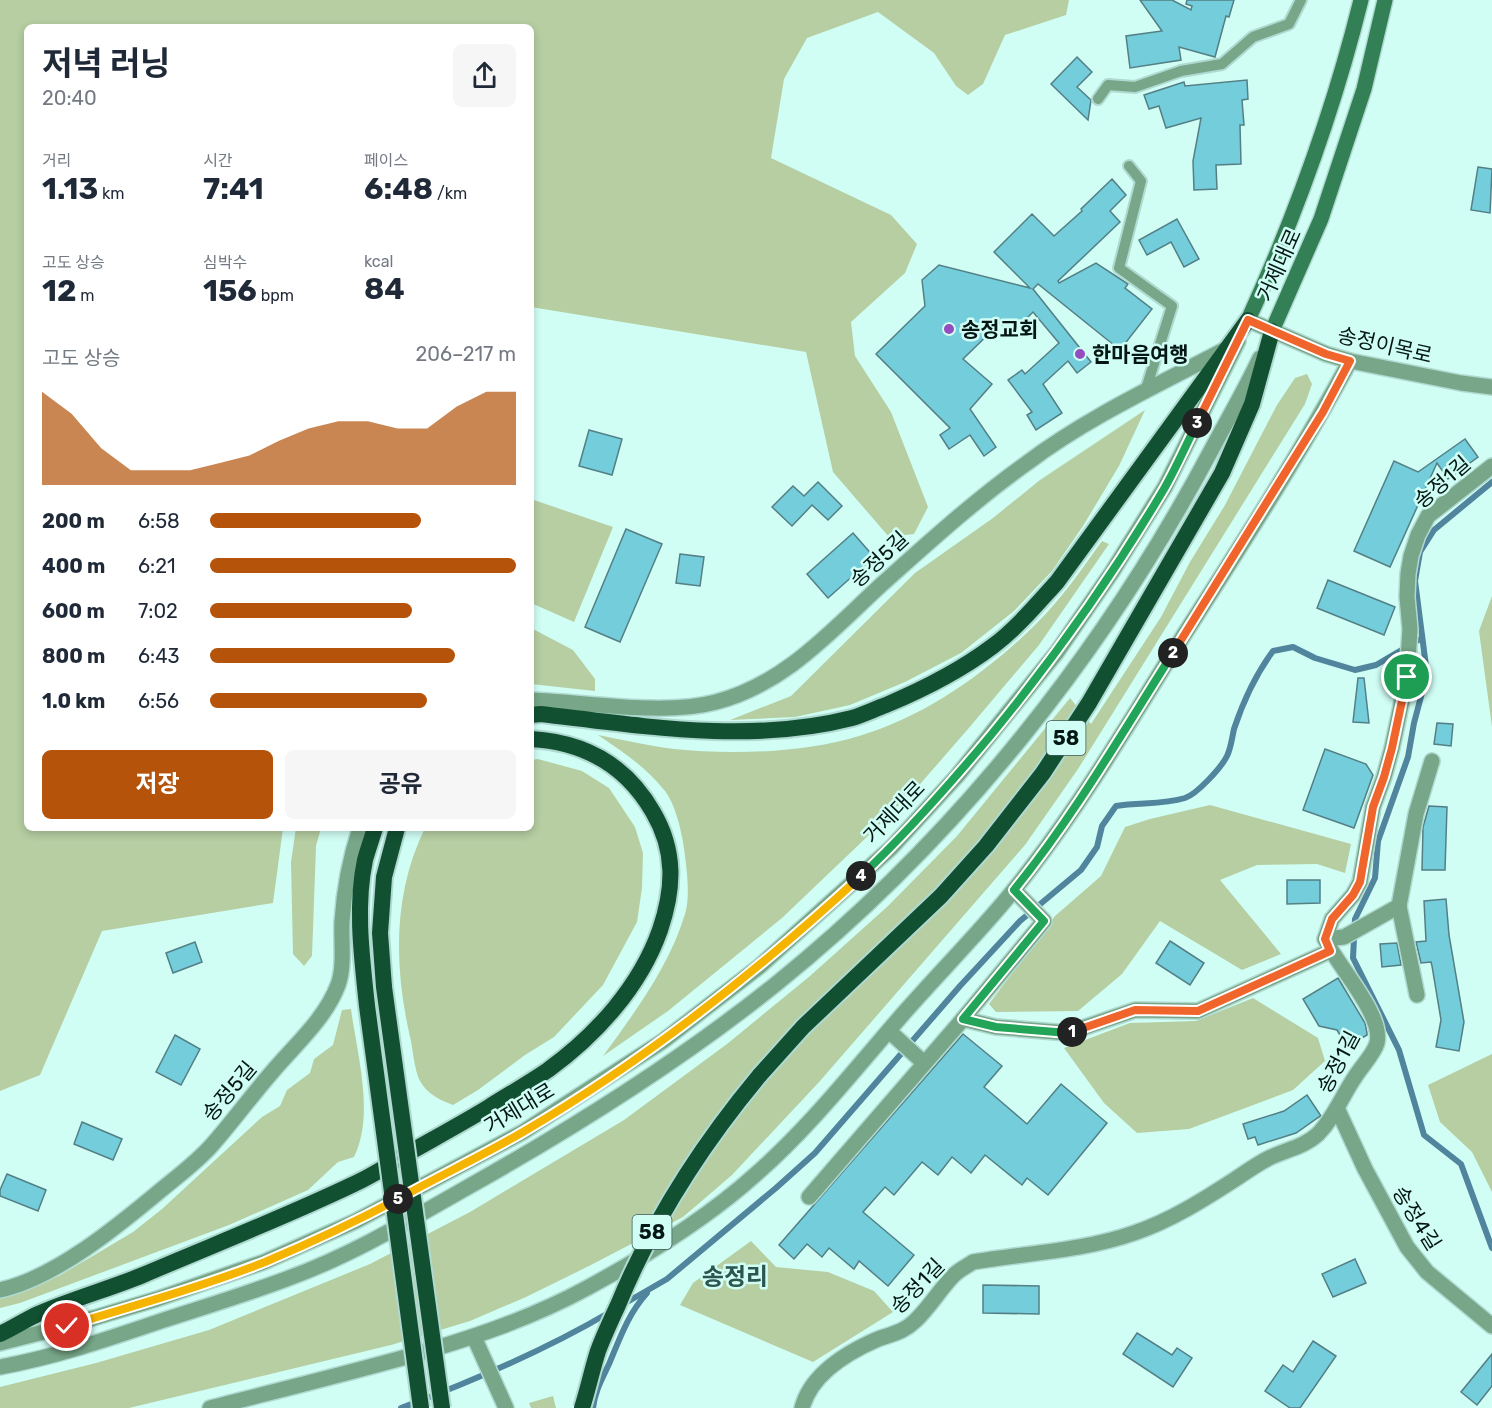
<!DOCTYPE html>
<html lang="ko">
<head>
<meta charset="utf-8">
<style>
  body { margin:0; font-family:Rubik,"Noto Sans KR",sans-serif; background:#f6f6f7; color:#1f2937; height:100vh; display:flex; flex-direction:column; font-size:22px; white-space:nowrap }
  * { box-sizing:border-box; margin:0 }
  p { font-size:20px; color:#747a83 }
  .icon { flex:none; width:33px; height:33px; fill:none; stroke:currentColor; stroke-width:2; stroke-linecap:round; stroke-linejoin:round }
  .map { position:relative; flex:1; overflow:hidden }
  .side { position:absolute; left:24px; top:24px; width:510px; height:807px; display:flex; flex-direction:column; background:#fff; border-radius:9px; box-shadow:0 3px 9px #0003 }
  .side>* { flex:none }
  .pin { position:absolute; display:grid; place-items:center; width:51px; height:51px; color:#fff; margin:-26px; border:3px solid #fff; border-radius:50%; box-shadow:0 2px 6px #0007 }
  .km { position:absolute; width:30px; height:30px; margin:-15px; border-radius:50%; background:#222; color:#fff; font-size:16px; line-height:30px; text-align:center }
  .round { display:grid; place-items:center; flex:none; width:63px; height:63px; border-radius:9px; background:#f6f6f7 }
  .head { display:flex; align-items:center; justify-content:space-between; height:102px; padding:0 18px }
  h1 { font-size:33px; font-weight:700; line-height:45px }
  .stats { display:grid; grid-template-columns:repeat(3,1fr); gap:9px; height:102px; padding:6px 18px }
  .stats div { display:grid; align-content:center }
  .stats b { font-size:30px; font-weight:700 }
  .stats small { font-size:16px; font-weight:400 }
  .stats p { font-size:16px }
  .chart { height:168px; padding:12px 18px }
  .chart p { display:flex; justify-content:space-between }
  .chart svg { width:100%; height:108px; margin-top:6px; fill:#b45309; opacity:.7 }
  .button { display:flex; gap:12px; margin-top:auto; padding:12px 18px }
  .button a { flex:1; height:69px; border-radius:9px; background:#b45309; color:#fff; font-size:24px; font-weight:700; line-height:69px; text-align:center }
  .button a+a { background:#f6f6f7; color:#1f2937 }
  ul { padding:0 18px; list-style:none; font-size:20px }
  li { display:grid; grid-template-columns:96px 72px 1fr; align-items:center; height:45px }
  li i { height:15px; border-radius:8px; background:#b45309 }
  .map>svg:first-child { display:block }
  .green { fill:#b6cea2 }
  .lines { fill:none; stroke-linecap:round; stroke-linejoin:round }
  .stream { stroke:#50859d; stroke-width:6 }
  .building { fill:#74cdda; stroke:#537f85; stroke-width:1.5 }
  .service-casing { stroke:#b0d9d1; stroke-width:14 }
  .minor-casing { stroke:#b0d9d1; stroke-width:18 }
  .tertiary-casing { stroke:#b0d9d1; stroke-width:18 }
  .secondary-casing { stroke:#b0d9d1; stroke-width:18 }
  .trunk-casing { stroke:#b0d9d1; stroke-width:20 }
  .service { stroke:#77a688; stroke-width:10 }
  .minor { stroke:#77a688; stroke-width:15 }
  .tertiary { stroke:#77a688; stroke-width:15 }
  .secondary { stroke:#348056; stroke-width:15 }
  .trunk { stroke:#125032; stroke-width:16 }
  .trunk-bridge-casing { stroke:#b0d9d1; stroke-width:20; stroke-linecap:butt }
  .trunk-bridge { stroke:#125032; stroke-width:16 }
  .split-1-casing { stroke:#fff; stroke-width:12 }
  .split-2-casing { stroke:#fff; stroke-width:12 }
  .split-3-casing { stroke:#fff; stroke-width:12 }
  .split-4-casing { stroke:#fff; stroke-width:12 }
  .split-5-casing { stroke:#fff; stroke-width:12 }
  .split-6-casing { stroke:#fff; stroke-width:12 }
  .split-1 { stroke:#f0652b; stroke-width:8 }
  .split-2 { stroke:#22a559; stroke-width:8 }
  .split-3 { stroke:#f0652b; stroke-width:8 }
  .split-4 { stroke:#22a559; stroke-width:8 }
  .split-5 { stroke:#f5b400; stroke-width:8 }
  .split-6 { stroke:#f5b400; stroke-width:8 }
  .poi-dot { fill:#944dc1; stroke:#d0fef5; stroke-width:2 }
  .labels { text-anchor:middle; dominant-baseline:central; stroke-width:5; stroke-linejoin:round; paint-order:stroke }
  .shield { fill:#d0fef5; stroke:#425c58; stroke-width:1.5 }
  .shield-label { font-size:20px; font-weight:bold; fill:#051714 }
  .street-label { font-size:21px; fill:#051714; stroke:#d0fef5 }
  .poi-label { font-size:21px; font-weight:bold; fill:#051714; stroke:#d0fef5; text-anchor:start }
  .quarter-label { font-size:24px; font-weight:bold; fill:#2b554e; stroke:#d0fef5 }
</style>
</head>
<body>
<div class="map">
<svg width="1492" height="1408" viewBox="0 0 1492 1408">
  <rect width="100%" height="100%" fill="#d0fef5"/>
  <g class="green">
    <polygon points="0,0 1069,0 1066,15 1005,35 983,84 968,95 956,86 934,53 878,12 807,38 784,79 771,158 891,215 917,244 905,273 851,322 855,356 891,412 928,507 914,534 889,537 833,472 806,352 531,307 531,27 27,27 27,828 283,828 273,903 102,931 40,1075 0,1091"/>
    <polygon points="1307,374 1312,384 1305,404 1078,769 1025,845 820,1081 732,1175 683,1217 589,1266 526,1297 470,1321 391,1345 129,1408 0,1408 0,1387 96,1363 209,1330 370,1264 470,1212 624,1120 727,1044 810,976 888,906 957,836 1070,698 1091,724 1161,617 1190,562 1225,505 1277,405 1295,378"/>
    <polygon points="1145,410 1119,466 1083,526 1052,571 1014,611 961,653 905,682 850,705 795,717 730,720 791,696 915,573 993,518 1040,480"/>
    <polygon points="531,499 613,527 574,622 531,603"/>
    <path d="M 1102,541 L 1109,544 L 1039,645 L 968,729 L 921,783 L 870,834 L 782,918 L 668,1011 L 603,1056 C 635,1012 669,967 685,914 C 691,895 686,862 683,842 C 680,826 675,804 665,791 C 646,767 623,752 598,735 C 624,740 649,746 674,749 C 732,755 803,753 859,736 C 925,717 989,671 1037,623 C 1062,598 1082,569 1102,541 Z"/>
    <polygon points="1492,596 1492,727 1479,631"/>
    <polygon points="531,628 573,650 595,679 595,691 531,684"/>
    <path d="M 538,759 L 582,771 L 609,788 L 635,827 L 643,853 L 642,888 L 637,922 L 603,985 L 554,1037 L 525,1055 L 478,1090 L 453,1105 C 440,1100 427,1094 420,1081 C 415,1072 413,1052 411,1041 C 394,970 392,895 425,828 L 531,828 L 531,760 Z"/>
    <polygon points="1210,805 1351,844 1345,873 1317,864 1257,865 1220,880 1281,954 1242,970 1160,921 1122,974 1078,1011 996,1012 989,1004 1055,916 1101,876 1125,827 1150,819"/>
    <polygon points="296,828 321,828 316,846 312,956 304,966 293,954 291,862"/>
    <polygon points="1253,998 1318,1038 1325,1061 1293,1090 1189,1129 1137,1133 1104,1103 1064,1048 1130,1023 1196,1021"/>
    <path d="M 351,1009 C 357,1054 375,1115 354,1157 L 338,1162 L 308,1190 L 229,1225 L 20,1303 L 0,1308 L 0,1299 L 59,1276 L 133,1232 L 162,1209 L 262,1117 L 280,1106 L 287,1090 L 310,1073 L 314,1059 L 333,1045 L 342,1010 Z"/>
    <polygon points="1492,1054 1492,1192 1472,1152 1440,1122 1428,1085"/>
    <polygon points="751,1241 776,1267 828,1272 874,1291 893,1312 813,1362 680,1305 693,1283"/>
    <polygon points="553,1396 556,1408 531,1408 529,1403"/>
  </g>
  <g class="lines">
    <g class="stream">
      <polyline points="1492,482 1434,530 1420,552 1415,581 1427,674 1414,723 1408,757 1378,841 1375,878 1355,919 1353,958 1399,1050 1424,1135 1461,1164 1492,1248"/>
      <path d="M 622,1305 L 667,1279 L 776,1188 L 815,1153 L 960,986 L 1020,921 L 1081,870 L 1097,847 L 1102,826 L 1116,806 C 1140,802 1162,805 1185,798 C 1197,794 1221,768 1227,756 C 1231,748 1232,738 1234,729 C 1243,702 1256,674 1273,651 L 1293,647 L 1315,658 L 1355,670 L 1376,665 L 1422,638"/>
      <path d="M 401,1408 C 473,1381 544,1351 610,1312"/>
      <path d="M 593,1408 C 595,1391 602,1379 609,1364 C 620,1338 628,1314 647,1293"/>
    </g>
  </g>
  <g class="building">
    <polygon points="1140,0 1172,0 1191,10 1192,6 1186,4 1187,0 1234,0 1229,17 1226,16 1215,57 1179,47 1181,60 1130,68 1126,36 1162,31"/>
    <polygon points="1077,57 1092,72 1077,87 1091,100 1088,120 1051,84"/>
    <polygon points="1247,80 1248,99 1242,100 1244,125 1240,125 1241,164 1216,165 1217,189 1194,190 1193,161 1201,118 1166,128 1159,106 1149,109 1144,95 1184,82 1185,86"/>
    <polygon points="1478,167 1492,169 1490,213 1471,210"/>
    <polygon points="1112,179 1126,195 1110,211 1120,222 1058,281 1059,283 1096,263 1128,284 1125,288 1152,309 1120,350 1038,284 1033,289 1091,362 1077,373 1068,361 1043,384 1062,413 1036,430 1027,415 1032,412 1008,380 1022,370 1025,374 1059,343 1033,312 1011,334 1000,323 963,359 992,384 970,409 996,447 984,456 970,435 949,449 940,435 950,428 876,354 925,306 922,280 939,265 1030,288 994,252 1032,214 1054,236 1082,211 1081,209"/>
    <polygon points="1177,219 1199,259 1184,267 1171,242 1147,255 1139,240"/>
    <polygon points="589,430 622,439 612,475 579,466"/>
    <polygon points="1465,439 1478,457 1448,479 1437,463 1390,567 1354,551 1394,461 1418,472"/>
    <polygon points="818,482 842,506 828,520 812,505 792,526 772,507 793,486 804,496"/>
    <polygon points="626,529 662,544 620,642 585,627"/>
    <polygon points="853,533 874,557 828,598 807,574"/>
    <polygon points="680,554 704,557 700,586 676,583"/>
    <polygon points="1328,580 1395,607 1384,635 1317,608"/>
    <polygon points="1358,678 1364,678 1369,723 1353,722"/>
    <polygon points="1437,723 1453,724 1451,746 1434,744"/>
    <polygon points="1325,749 1366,764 1373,775 1354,828 1303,810"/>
    <polygon points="1429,806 1447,807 1445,870 1422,870 1423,827"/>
    <polygon points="1287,880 1320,880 1320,903 1287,904"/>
    <polygon points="1446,899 1449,935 1464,1022 1459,1051 1436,1047 1441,1020 1432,966 1431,962 1421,963 1416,942 1426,941 1424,901"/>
    <polygon points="1170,941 1204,963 1190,985 1156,963"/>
    <polygon points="195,942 202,962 173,973 166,953"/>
    <polygon points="1397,943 1401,965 1382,967 1380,944"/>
    <polygon points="1338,978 1365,1023 1367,1033 1367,1035 1347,1047 1337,1030 1319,1026 1303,999"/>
    <polygon points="963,1034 1002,1066 984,1087 1027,1124 1061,1084 1107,1123 1048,1195 1027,1178 1022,1185 985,1155 971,1173 952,1157 938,1175 922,1162 894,1195 885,1187 863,1212 914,1255 888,1286 859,1261 854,1269 829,1248 822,1257 807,1244 794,1259 779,1245"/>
    <polygon points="175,1035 200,1049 181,1085 156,1072"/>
    <polygon points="1307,1095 1321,1116 1319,1117 1296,1133 1258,1145 1255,1137 1248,1139 1243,1124 1284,1111"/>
    <polygon points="82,1122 122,1139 113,1160 74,1144"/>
    <polygon points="7,1174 46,1190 38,1211 0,1196 0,1190"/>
    <polygon points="1355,1259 1366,1283 1333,1297 1322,1274"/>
    <polygon points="983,1285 1039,1286 1039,1314 983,1313"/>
    <polygon points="1137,1333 1172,1355 1177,1348 1192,1358 1173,1387 1123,1354"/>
    <polygon points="1313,1341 1336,1356 1300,1408 1290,1408 1265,1391 1283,1365 1293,1372"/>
    <polygon points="1492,1354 1492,1386 1477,1405 1461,1392"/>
  </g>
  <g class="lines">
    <g class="service-casing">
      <g id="service">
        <polyline points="1098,99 1108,85 1135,87 1181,71 1222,64 1253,37 1289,24 1301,0"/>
        <polyline points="1129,166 1141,181 1119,268 1172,306 1145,392"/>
      </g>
    </g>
    <g class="minor-casing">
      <g id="minor">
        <polyline points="1248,320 1326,354 1350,361 1461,383 1492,387"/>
        <polyline points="1014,890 1044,921 963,1019 996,1027 1068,1033 1135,1010 1198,1011 1330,951"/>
        <polyline points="1325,939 1344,937 1399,906"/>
        <polyline points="1417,995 1399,906 1416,814 1432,761"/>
        <polyline points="889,1031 924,1063"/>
        <polyline points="1337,1108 1365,1169 1407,1247 1427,1272 1492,1326"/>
        <polyline points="809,1197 963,1019"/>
        <polyline points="474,1337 506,1408"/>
        <path d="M 802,1408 C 811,1374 848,1352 878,1339 C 892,1334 904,1332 915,1321 C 930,1307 940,1289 954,1275 C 959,1270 967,1266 973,1262 C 1026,1253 1083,1251 1134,1233 C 1170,1221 1203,1200 1234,1180 C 1246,1172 1257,1164 1269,1158 C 1285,1150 1304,1147 1318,1134 C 1334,1118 1342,1096 1355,1077 C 1361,1067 1374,1054 1377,1043 C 1384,1015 1336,964 1325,939 L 1332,919 L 1353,895 L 1360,882 L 1373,807 L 1384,777 L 1392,748 L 1407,677 L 1410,629 L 1407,597 L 1408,574 L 1411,556 L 1418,535 L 1428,516 L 1492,466"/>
      </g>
    </g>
    <g class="tertiary-casing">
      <g id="tertiary">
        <path d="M 531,700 C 587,702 664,716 716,702 C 785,684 831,631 881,585 C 928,543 975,500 1027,463 C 1088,417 1160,384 1228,348"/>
        <path d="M 0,1290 C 55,1278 118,1226 161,1190 C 178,1176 197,1162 212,1145 C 233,1121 252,1095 273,1071 C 296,1044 325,1019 338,985 C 345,966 341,941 342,922 C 344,890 350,858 360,828"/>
        <polyline points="0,1343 67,1326 157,1299 264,1262 356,1221 523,1132 663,1041 760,966 891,848 957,776 1057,652 1112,572 1165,487 1238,341"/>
        <path d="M 0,1367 C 55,1357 108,1339 161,1321 C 204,1307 247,1294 289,1278 C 352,1255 410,1220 468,1187 C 575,1127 680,1061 776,984 C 957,838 1105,651 1213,447 C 1229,417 1246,388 1260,358"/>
        <path d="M 210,1408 C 276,1391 341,1375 406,1357 C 469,1339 530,1319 587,1288 C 646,1256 705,1220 755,1175 C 810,1127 855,1069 903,1014 C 946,965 992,920 1031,868 C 1087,795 1133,716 1182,638 C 1240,547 1299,456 1350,361"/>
      </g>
    </g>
    <g class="secondary-casing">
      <g id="secondary">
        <path d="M 1248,320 C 1295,217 1334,109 1361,0"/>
        <polyline points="1272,331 1321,219 1364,89 1385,0"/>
      </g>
    </g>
    <g class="trunk-casing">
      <g id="trunk">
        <path d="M 531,715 L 541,714 C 643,726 751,744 852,718 C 863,715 875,709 886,705 C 924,689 960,671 993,646 C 1017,628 1037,604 1057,582 L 1248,320"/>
        <polyline points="384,987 380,933 384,877 397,828"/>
        <path d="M 367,1006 C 362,958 355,907 365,860 C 368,849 372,838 375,828"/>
        <polyline points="759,1076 803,1027 941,896 986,846 1043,773 1089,703 1222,473 1252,404 1272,331"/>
        <path d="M 0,1334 C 13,1328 25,1320 38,1314 C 72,1299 109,1289 143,1275 C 213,1245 285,1217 354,1184 C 372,1176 389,1165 405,1155 C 433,1139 461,1124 489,1107 C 508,1095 529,1083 548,1070 C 596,1035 640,987 660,930 C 674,889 676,851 653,812 C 626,765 584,742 531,739"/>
      </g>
    </g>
    <use href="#service" class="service"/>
    <use href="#minor" class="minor"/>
    <use href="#tertiary" class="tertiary"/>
    <use href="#secondary" class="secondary"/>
    <use href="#trunk" class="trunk"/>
    <g class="trunk-bridge-casing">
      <g id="trunk-bridge">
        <polyline points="384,987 442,1408"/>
        <polyline points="367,1006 421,1408"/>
        <path d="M 582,1408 C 588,1389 592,1370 598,1351 C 604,1335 611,1320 618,1305 C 653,1220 700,1147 759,1076"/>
      </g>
    </g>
    <use href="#trunk-bridge" class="trunk-bridge"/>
  </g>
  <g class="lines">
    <g class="split-1-casing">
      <polyline id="split-1" points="1072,1032 1135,1010 1198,1011 1330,951 1325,939 1332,919 1353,895 1360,882 1373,807 1384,777 1392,748 1407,677"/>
    </g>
    <g class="split-2-casing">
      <path id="split-2" d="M 1072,1032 L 1068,1033 L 996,1027 L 963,1019 L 1044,921 L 1014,890 C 1074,816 1122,733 1173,653"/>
    </g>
    <g class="split-3-casing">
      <polyline id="split-3" points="1173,653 1323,412 1350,361 1326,354 1248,320 1197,423"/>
    </g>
    <g class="split-4-casing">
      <path id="split-4" d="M 861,876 C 908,832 950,784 991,735 C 1055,657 1113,575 1164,489 C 1176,468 1186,445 1197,423"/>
    </g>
    <g class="split-5-casing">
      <path id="split-5" d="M 398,1199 C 439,1176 482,1156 523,1132 C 646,1060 757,972 861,876"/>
    </g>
    <g class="split-6-casing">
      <path id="split-6" d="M 67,1326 C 133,1306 201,1287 265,1262 C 310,1243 355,1222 398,1199"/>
    </g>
    <use href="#split-1" class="split-1"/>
    <use href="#split-2" class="split-2"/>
    <use href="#split-3" class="split-3"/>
    <use href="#split-4" class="split-4"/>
    <use href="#split-5" class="split-5"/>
    <use href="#split-6" class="split-6"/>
  </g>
  <g class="poi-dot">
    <circle cx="949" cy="329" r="6"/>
    <circle cx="1080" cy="354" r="6"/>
  </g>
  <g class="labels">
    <g class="shield">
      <rect x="1046.5" y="721" width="39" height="34" rx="4.5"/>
      <rect x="632.5" y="1215" width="39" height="34" rx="4.5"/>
    </g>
    <g class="shield-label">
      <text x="1066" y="738">58</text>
      <text x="652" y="1232">58</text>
    </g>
    <g class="street-label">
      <text transform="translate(1279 265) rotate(-66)">거제대로</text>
      <text transform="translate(1385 345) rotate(13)">송정이목로</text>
      <text transform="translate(1442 482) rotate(-41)">송정1길</text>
      <text transform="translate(879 559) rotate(-43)">송정5길</text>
      <text transform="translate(894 812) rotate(-46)">거제대로</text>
      <text transform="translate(1338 1062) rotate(-62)">송정1길</text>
      <text transform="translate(229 1091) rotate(-50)">송정5길</text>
      <text transform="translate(519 1108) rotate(-31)">거제대로</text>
      <text transform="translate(1417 1218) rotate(58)">송정4길</text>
      <text transform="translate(917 1286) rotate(-46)">송정1길</text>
    </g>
    <g class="poi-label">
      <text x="961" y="329">송정교회</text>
      <text x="1092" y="354">한마음여행</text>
    </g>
    <g class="quarter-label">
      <text x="735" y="1277">송정리</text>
    </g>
  </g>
</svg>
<div class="pin" style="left:1407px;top:677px;background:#1e9e55"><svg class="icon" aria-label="arrive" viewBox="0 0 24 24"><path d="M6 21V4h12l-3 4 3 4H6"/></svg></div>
<div class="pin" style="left:67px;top:1326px;background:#d93025"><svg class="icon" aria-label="check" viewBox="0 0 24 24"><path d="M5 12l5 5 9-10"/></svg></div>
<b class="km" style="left:1072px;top:1032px">1</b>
<b class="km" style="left:1173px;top:653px">2</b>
<b class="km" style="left:1197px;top:423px">3</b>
<b class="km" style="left:861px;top:876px">4</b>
<b class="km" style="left:398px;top:1199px">5</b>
<section class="side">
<div class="head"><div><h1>저녁 러닝</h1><p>20:40</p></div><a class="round"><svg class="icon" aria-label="share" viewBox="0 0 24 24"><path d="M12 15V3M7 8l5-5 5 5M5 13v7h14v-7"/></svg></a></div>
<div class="stats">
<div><p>거리</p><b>1.13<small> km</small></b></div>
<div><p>시간</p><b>7:41</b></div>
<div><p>페이스</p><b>6:48<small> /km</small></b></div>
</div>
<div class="stats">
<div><p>고도 상승</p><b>12<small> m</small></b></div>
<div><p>심박수</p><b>156<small> bpm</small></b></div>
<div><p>kcal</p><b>84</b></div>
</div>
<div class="chart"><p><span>고도 상승</span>206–217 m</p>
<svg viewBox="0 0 160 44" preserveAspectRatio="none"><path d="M0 44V6L10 15L20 29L30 38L40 38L50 38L60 35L70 32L80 26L90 21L100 18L110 18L120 21L130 21L140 12L150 6L160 6V44z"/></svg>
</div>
<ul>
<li><b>200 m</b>6:58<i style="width:69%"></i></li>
<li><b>400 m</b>6:21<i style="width:100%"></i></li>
<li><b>600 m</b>7:02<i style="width:66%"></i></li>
<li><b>800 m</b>6:43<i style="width:80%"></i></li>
<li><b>1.0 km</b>6:56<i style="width:71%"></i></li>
</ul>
<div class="button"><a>저장</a><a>공유</a></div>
</section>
</div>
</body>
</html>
